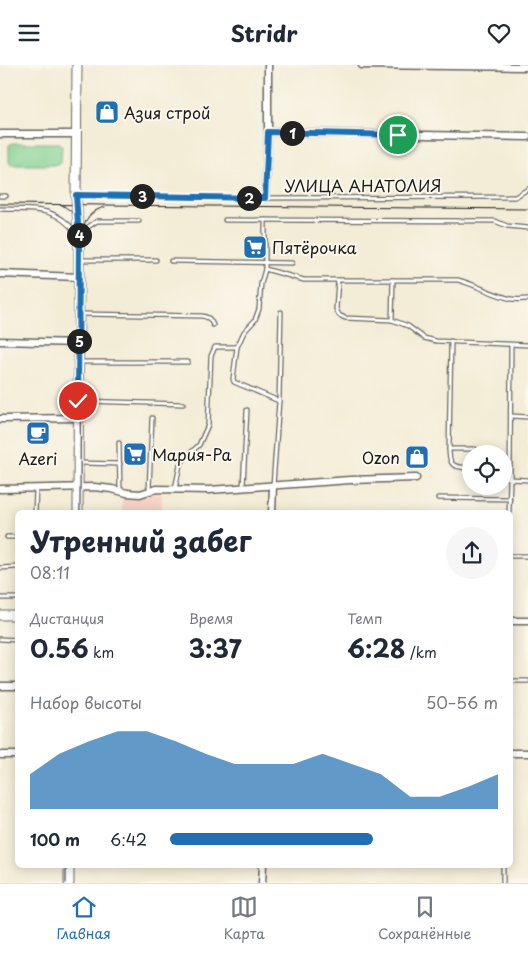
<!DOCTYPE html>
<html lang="ru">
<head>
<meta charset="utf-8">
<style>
  body { margin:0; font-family:"Playpen Sans",sans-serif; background:#f6f6f7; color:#1f2937; height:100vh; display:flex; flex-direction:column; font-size:19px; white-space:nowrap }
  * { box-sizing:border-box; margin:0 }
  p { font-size:16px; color:#747a83 }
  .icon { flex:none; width:28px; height:28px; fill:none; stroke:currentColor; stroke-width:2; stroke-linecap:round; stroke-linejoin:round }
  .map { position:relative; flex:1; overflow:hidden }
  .details { position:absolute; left:15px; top:445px; width:498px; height:358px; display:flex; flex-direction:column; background:#fff; border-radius:8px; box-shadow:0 2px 12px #0003 }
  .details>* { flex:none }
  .fabs { position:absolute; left:462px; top:380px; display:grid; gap:10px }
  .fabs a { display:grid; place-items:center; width:50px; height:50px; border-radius:50%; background:#fff; box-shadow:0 2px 12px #0003; font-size:25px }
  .pin { position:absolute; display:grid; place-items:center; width:42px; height:42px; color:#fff; margin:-21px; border:2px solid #fff; border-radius:50%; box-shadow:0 1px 5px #0007 }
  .km { position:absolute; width:25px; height:25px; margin:-12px; border-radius:50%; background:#222; color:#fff; font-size:14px; line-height:25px; text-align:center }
  .round { display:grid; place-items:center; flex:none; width:52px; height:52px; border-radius:26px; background:#f6f6f7 }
  .headline { display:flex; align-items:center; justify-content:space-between; height:85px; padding:0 15px }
  h1 { font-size:28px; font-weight:700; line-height:38px }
  .metrics { display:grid; grid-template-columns:repeat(3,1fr); gap:8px; height:85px; padding:5px 15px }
  .metrics div { display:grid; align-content:center }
  .metrics b { font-size:25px; font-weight:700 }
  .metrics small { font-size:14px; font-weight:400 }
  .metrics p { font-size:14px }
  .chart { height:140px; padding:10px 15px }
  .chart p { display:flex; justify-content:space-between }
  .chart svg { width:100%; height:90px; margin-top:5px; fill:#1f6fb2; opacity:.7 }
  ul { padding:0 15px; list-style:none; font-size:16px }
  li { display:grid; grid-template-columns:80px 60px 1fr; align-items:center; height:38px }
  li i { height:12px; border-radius:6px; background:#1f6fb2 }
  header { display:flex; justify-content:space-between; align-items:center; height:65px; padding:0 15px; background:#fff; font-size:22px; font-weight:700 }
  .tab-bar { display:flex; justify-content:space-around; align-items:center; height:70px; border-top:1px solid #e0e1e3; background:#fff; font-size:14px; color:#747a83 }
  .tab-bar a { display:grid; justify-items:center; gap:2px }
  .tab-bar .current { color:#1f6fb2 }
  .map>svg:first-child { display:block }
  .built { fill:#f7d1c6 }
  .green { fill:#7fd090; stroke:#4e7656 }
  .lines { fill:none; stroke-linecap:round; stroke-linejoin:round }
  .service-casing { stroke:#67655d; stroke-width:5.5 }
  .minor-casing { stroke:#67655d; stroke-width:9 }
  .secondary-casing { stroke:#67655d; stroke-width:11 }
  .service { stroke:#fff; stroke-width:3 }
  .minor { stroke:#fff; stroke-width:6 }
  .secondary { stroke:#fff; stroke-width:9 }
  .tram { stroke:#1c1c1c; stroke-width:1 }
  .route-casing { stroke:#fff; stroke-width:10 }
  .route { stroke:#1f6fb2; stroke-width:6 }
  .labels { text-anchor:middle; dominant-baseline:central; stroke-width:4; stroke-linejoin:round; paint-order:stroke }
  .poi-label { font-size:16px; fill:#1c1c1c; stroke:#fbf7ec; text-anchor:start }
  .street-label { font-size:16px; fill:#1c1c1c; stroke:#fbf7ec }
</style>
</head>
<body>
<header><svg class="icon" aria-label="menu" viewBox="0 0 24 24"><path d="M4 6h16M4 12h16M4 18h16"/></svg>Stridr<svg class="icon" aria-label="heart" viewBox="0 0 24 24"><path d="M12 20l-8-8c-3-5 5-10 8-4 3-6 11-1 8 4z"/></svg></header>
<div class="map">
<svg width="528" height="818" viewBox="0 0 528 818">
  <rect width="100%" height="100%" fill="#fbf7ec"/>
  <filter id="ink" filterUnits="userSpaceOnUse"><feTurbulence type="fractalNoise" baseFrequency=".02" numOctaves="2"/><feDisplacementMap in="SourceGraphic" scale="10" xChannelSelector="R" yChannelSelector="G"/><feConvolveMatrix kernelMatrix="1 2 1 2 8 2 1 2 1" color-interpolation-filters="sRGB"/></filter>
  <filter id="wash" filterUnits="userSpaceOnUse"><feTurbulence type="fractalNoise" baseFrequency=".0096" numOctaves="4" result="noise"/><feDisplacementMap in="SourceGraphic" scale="20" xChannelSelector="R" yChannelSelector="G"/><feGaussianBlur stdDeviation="1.12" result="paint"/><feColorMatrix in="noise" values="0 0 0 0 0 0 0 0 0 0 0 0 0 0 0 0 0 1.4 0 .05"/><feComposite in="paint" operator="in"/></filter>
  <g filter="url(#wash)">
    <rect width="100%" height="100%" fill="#f3ecd6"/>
    <polygon class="built" points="151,429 162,429 162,447 122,448 122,431 145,432"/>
    <polygon class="green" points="13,78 59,78 62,81 61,98 57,100 11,100 9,97 9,80"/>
  </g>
  <g filter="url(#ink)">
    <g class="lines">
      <g class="service-casing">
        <g id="service">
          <polyline points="78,130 265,133 515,132 528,124"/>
          <polyline points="0,131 6,131"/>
          <path d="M 0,144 C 32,145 55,140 76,168"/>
          <polyline points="225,155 495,156 507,161 528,163"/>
          <polyline points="82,169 88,162 97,156 139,156"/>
          <polyline points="80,195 156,195"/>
          <polyline points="171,196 292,198"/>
          <polyline points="265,204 265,155"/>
          <polyline points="338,215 336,244 339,250 345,253 392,255 408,261 424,273 436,276 528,280"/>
          <path d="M 81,249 L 202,251 C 209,252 210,254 213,260"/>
          <polyline points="392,255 393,215"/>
          <polyline points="237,282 233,314 234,317 279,336"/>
          <polyline points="79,297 188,297"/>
          <polyline points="81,336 183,339"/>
          <polyline points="511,351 528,352"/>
          <polyline points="119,378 120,425"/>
          <polyline points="449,384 451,276"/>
          <polyline points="80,398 120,399"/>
          <path d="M 471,403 C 455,402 449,403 449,384 L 475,384 L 475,389"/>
          <polyline points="504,410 510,414"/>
          <polyline points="510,414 511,280"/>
          <polyline points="273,421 279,336 281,247"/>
          <polyline points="243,422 247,345"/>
          <path d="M 175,424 L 180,400 L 186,392 L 199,380 L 208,360 L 211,291 L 215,282 L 237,282 L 244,267 L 255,255 L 259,244 L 261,219 L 265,204 L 304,215 L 458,215 C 477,220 493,230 512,234 C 517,235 523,234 528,234"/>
          <polyline points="149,425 152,353"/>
          <polyline points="438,433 510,434"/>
          <polyline points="35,448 36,424"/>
          <polyline points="509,448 510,414 528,415"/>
          <polyline points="7,472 18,472"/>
          <polyline points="510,491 528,491"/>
          <polyline points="0,503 18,502"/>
          <polyline points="0,533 18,533"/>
          <polyline points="0,574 18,575"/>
          <polyline points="510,616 528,616"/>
          <polyline points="503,818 503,800"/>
        </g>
      </g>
      <g class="minor-casing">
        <g id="minor">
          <polyline points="362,0 528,2"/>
          <polyline points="268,67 528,72"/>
          <polyline points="0,69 76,69"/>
          <polyline points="265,133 268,67 268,0"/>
          <polyline points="0,209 79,212"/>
          <polyline points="0,276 79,278"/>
          <polyline points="0,354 78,353"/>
          <polyline points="0,424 94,422 112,424 127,428 140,429 156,424 209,425 350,415 416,413"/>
          <polyline points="272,448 273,421"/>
          <polyline points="510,556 528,556"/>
          <polyline points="0,621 18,621"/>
          <polyline points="510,688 528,688"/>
          <polyline points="0,690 18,690"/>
          <polyline points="262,818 263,800"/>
        </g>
      </g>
      <g class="secondary-casing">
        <g id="secondary">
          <polyline points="77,0 76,130 79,172 78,448"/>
          <polyline points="0,550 18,550"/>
          <polyline points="69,818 69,800"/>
        </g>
      </g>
      <use href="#service" class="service"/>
      <use href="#minor" class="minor"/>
      <use href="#secondary" class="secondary"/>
      <g class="tram">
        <polyline points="0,139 528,144"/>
        <path d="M 62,140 C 72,146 78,152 81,163 L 80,448"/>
        <path d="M 82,168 C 84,155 91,145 105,142"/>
        <polyline points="66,818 66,800"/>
      </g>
    </g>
  </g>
  <g class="lines" filter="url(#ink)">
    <g class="route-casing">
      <polyline id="route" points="78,336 79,172 76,130 265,133 268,67 398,70"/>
    </g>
    <use href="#route" class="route"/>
  </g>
  <defs>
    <g id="shop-square" transform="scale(1.25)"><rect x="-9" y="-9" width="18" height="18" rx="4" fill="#1f6fb2" stroke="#fbf7ec"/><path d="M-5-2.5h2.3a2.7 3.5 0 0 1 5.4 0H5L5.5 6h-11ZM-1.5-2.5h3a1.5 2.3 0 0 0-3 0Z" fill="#fff"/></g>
    <g id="supermarket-square" transform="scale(1.25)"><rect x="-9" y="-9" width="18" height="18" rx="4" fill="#1f6fb2" stroke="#fbf7ec"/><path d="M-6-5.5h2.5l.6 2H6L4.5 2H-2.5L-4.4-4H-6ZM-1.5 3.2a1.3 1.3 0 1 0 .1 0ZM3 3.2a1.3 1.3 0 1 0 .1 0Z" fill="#fff"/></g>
    <g id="cafe-square" transform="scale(1.25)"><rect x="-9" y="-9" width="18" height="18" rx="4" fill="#1f6fb2" stroke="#fbf7ec"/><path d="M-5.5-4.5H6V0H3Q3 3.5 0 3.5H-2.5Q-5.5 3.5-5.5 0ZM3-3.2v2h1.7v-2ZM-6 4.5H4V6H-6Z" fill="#fff"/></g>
  </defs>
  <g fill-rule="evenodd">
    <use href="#shop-square" x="107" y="47"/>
    <use href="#supermarket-square" x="255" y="182"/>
    <use href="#cafe-square" x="38" y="368"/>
    <use href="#supermarket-square" x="135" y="389"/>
    <use href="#shop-square" x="417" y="392"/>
  </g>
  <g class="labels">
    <g class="poi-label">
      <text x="124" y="47">Азия строй</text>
      <text x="272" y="182">Пятёрочка</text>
      <text x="152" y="389">Мария-Ра</text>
      <text x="400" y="392" text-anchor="end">Ozon</text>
      <text x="38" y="393" text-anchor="middle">Azeri</text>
    </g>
    <g class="street-label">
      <text x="363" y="120">УЛИЦА АНАТОЛИЯ</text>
    </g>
  </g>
</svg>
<div class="fabs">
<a><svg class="icon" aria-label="locate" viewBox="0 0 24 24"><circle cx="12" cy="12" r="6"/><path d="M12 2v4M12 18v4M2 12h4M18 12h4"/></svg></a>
</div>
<div class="pin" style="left:398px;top:70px;background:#1e9e55"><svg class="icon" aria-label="arrive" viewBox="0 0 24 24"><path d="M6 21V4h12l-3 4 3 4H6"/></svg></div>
<div class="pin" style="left:78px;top:336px;background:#d93025"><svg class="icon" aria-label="check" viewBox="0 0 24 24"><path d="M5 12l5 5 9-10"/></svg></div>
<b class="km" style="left:292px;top:68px">1</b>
<b class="km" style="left:249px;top:133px">2</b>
<b class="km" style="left:142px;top:131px">3</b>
<b class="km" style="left:79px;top:170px">4</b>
<b class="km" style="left:79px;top:276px">5</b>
<section class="details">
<div class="headline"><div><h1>Утренний забег</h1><p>08:11</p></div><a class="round"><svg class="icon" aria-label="share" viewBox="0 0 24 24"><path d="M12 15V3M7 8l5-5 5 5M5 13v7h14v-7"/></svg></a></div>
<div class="metrics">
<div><p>Дистанция</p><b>0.56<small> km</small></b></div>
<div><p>Время</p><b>3:37</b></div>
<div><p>Темп</p><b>6:28<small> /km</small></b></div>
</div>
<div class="chart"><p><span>Набор высоты</span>50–56 m</p>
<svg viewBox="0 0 160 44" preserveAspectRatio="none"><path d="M0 44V27L10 17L20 11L30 6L40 6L50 11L60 17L70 22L80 22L90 22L100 17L110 22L120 27L130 38L140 38L150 33L160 27V44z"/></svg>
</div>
<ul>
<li><b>100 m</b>6:42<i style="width:62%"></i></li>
</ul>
</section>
</div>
<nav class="tab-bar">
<a class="current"><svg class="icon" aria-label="home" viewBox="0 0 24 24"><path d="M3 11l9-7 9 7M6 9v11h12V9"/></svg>Главная</a>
<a><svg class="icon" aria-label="map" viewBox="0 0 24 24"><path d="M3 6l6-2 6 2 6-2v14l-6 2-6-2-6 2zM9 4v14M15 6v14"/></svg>Карта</a>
<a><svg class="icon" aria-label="saved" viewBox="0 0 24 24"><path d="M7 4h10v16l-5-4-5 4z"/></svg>Сохранённые</a>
</nav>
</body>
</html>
